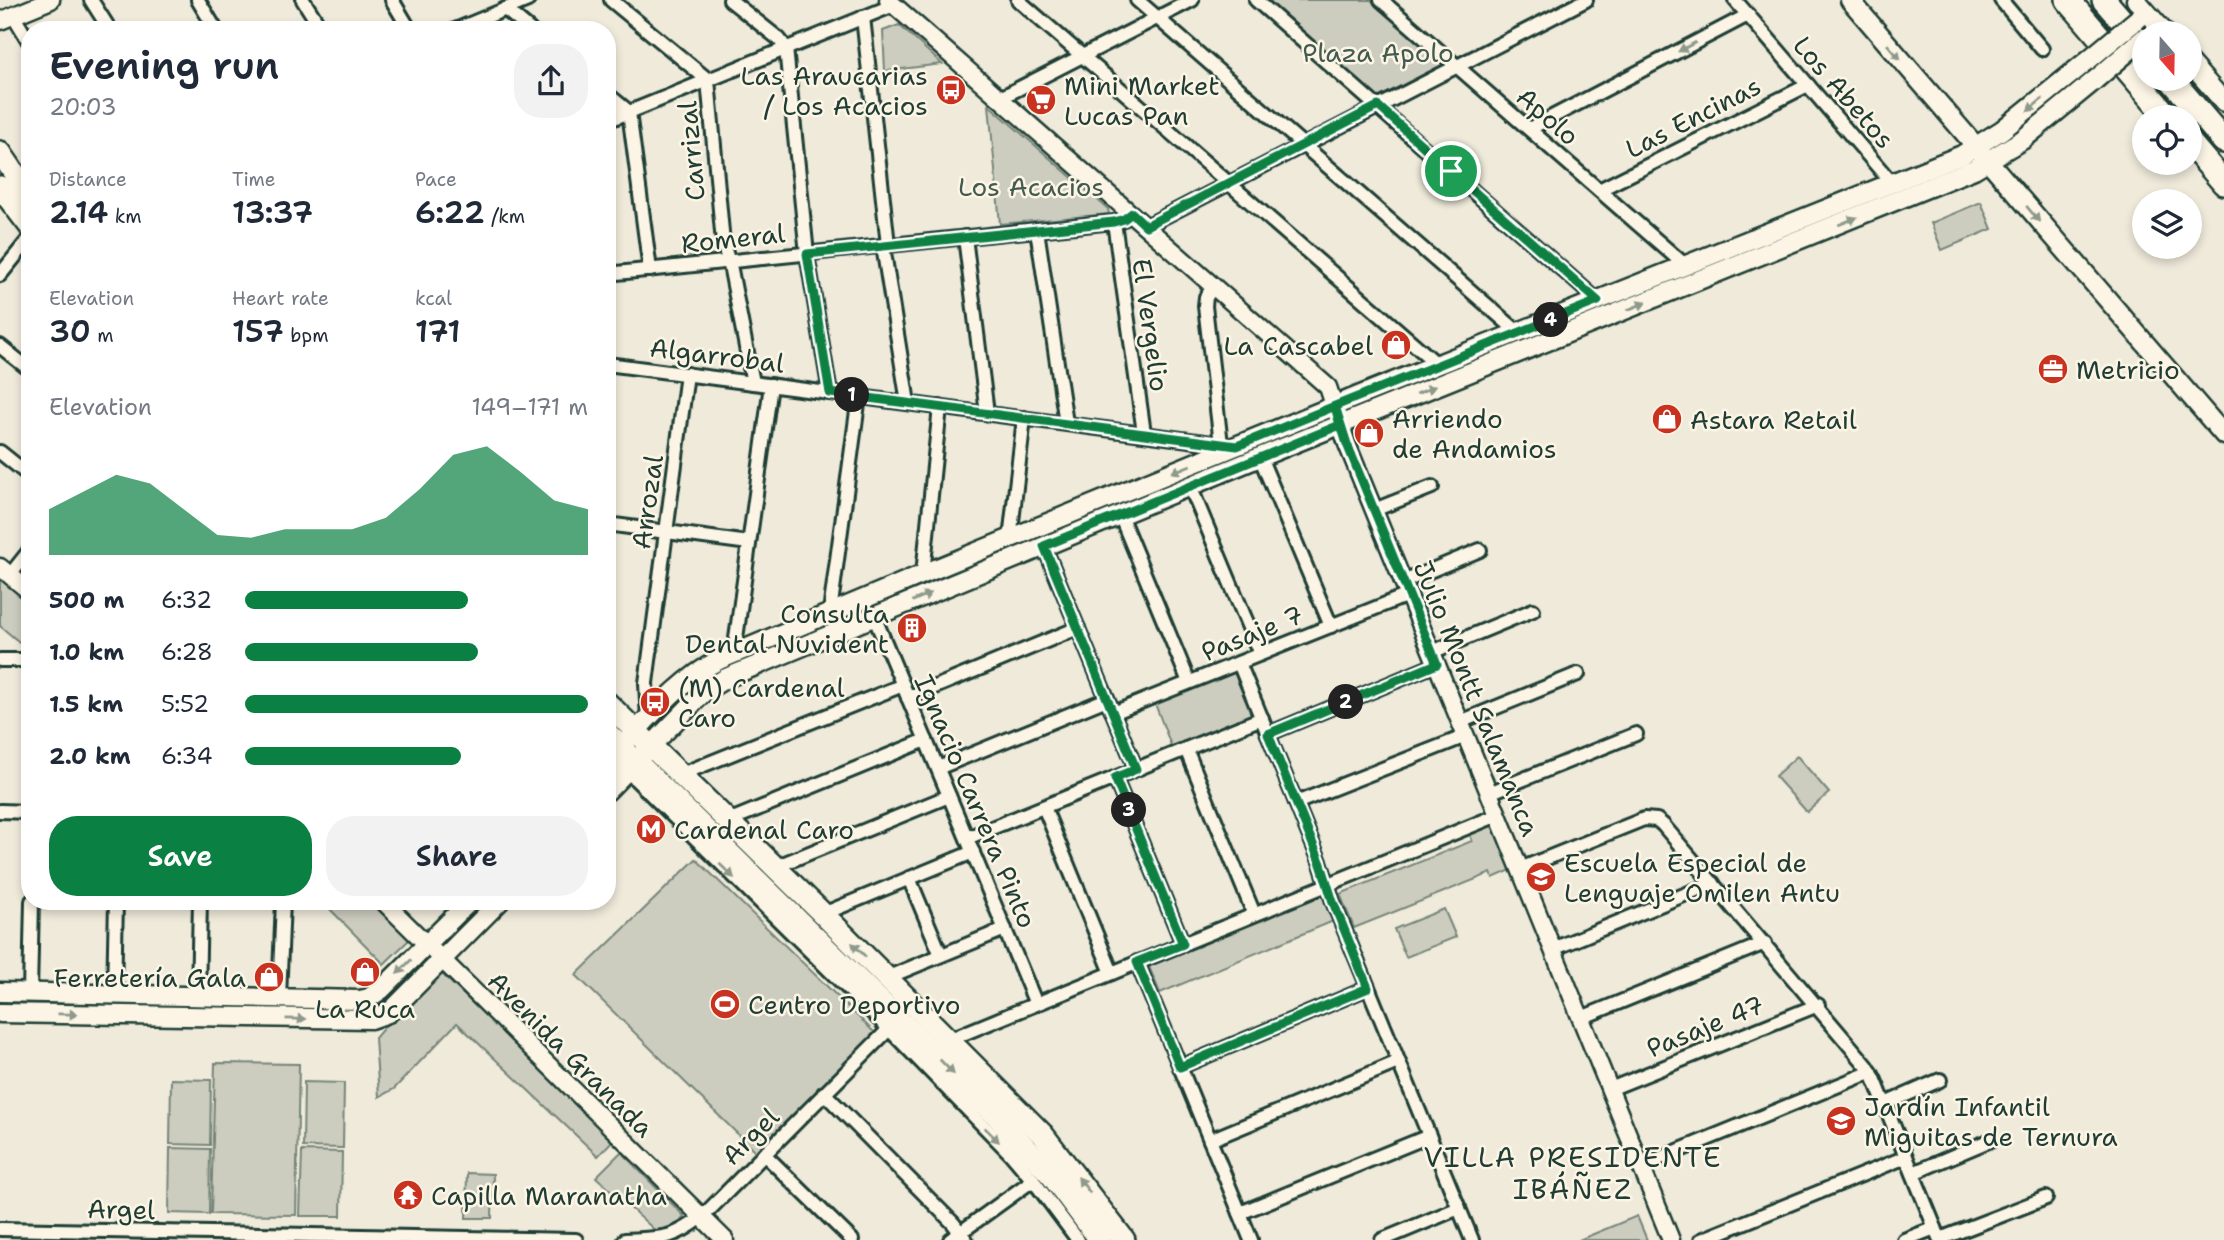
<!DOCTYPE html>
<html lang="en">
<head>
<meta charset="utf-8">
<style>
  body { margin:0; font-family:"Shantell Sans",sans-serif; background:#f2f2f3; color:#1f2937; height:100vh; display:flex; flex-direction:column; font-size:26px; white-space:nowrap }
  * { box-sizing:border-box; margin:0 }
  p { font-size:23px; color:#747a83 }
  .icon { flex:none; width:38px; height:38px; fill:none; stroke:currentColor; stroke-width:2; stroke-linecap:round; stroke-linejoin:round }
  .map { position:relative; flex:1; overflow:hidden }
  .panel { position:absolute; left:21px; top:21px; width:595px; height:889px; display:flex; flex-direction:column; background:#fff; border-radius:28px; box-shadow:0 4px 10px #0003 }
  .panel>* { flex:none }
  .needle { width:46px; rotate:160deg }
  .controls { position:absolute; left:2132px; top:21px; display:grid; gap:14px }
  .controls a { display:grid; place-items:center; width:70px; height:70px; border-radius:50%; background:#fff; box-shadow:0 4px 10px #0003; font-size:35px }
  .pin { position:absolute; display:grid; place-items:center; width:60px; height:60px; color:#fff; margin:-30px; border:4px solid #fff; border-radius:50%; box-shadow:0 2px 7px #0007 }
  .km { position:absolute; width:35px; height:35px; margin:-18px; border-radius:50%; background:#222; color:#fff; font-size:19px; line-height:35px; text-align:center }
  .round { display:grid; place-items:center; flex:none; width:74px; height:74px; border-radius:28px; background:#f2f2f3 }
  .headline { display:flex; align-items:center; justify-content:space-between; height:119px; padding:0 28px }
  h1 { font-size:38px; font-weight:600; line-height:52px }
  .stats { display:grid; grid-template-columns:repeat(3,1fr); gap:10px; height:119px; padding:7px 28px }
  .stats div { display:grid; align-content:center }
  .stats b { font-size:30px; font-weight:600 }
  .stats small { font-size:19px; font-weight:400 }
  .stats p { font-size:19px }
  .chart { height:196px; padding:14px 28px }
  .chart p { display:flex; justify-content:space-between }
  .chart svg { width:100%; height:126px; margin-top:7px; fill:#0b8043; opacity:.7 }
  .button { display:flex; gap:14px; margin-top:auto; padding:14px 28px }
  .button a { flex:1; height:80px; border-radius:28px; background:#0b8043; color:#fff; font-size:28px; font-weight:600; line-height:80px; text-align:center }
  .button a+a { background:#f2f2f3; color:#1f2937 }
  ul { padding:0 28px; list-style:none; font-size:23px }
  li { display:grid; grid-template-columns:112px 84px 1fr; align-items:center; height:52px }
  li i { height:18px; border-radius:9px; background:#0b8043 }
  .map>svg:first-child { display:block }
  .green { fill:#cccdbf; stroke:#76857a; stroke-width:2 }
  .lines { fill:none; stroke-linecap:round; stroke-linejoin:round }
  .minor-casing { stroke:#1f3d34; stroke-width:18 }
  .tertiary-casing { stroke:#1f3d34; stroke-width:21 }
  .secondary-casing { stroke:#1f3d34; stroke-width:23 }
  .primary-casing { stroke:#1f3d34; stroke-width:26 }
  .motorway-casing { stroke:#1f3d34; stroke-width:28 }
  .minor { stroke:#fcf5e5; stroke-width:12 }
  .tertiary { stroke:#fcf5e5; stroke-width:16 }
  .secondary { stroke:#fcf5e5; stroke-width:18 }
  .primary { stroke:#fcf5e5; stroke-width:21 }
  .motorway { stroke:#fcf5e5; stroke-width:23 }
  .secondary-bridge-casing { stroke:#1f3d34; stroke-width:23; stroke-linecap:butt }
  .secondary-bridge { stroke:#fcf5e5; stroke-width:18 }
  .oneway { fill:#8e998c }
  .route-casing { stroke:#fff; stroke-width:14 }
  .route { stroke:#0b8043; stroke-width:9 }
  .labels { text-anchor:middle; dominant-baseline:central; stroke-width:5; stroke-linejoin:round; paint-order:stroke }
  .park-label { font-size:26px; fill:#425a50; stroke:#fcf5e5 }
  .poi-label { font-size:26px; fill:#1f3d34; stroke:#fcf5e5; text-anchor:start }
  .street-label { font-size:26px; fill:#1f3d34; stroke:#fcf5e5 }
  .neighbourhood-label { font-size:28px; letter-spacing:2px; fill:#1f3d34; stroke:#fcf5e5 }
</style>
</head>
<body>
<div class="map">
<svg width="2224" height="1240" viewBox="0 0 2224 1240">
  <rect width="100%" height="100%" fill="#efeada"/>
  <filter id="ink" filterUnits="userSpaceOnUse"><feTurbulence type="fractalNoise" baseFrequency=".0143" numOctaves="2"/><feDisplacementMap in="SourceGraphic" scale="14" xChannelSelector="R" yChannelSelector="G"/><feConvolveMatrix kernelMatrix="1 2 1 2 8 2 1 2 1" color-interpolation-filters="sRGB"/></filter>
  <g filter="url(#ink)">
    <g class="green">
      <polygon points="1268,0 1371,0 1445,64 1379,99"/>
      <polygon points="899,25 942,64 885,71 883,31"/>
      <polygon points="989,105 1108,209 1109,214 1000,224"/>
      <polygon points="1981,202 1992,229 1942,250 1931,223"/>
      <polygon points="0,575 30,599 30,651 0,626"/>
      <polygon points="1234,668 1253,716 1172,748 1154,701"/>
      <polygon points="1797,756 1829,793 1807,812 1775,776"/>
      <polygon points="1492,821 1512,867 1509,871 1493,878 1491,873 1354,928 1340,894 1472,841 1469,831"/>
      <polygon points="696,859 875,1033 758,1154 576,975"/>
      <polygon points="1322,888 1336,920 1160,993 1147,962"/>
      <polygon points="322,901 375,901 412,937 384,964"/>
      <polygon points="1444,909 1456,937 1406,957 1394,929"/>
      <polygon points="442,974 614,1139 598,1156 457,1023 394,1089 379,1097 375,1038 386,1025"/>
      <polygon points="215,1063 299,1064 296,1215 211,1214"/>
      <polygon points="171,1079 211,1080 210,1145 170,1144"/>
      <polygon points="304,1082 344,1083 343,1148 303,1147"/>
      <polygon points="170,1148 210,1149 209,1214 169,1213"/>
      <polygon points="302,1151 342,1152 341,1216 300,1216"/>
      <polygon points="621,1152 684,1216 676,1229 658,1233 596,1177"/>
      <polygon points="467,1173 493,1174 492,1218 466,1218"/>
      <polygon points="1637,1216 1647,1240 1579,1240"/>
    </g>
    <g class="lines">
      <g class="minor-casing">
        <g id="minor">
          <polyline points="91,0 110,30"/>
          <polyline points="198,0 216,30"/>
          <polyline points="303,0 322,30"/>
          <polyline points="392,0 410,30"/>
          <polyline points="611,0 708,80 723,243 731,270 753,383"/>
          <polyline points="730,0 779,39 786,48 807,254 830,393"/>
          <polyline points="1018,0 1438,365"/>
          <polyline points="1137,0 1519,333"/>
          <polyline points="1256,0 1598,301"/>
          <polyline points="1381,0 1686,266"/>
          <polyline points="1735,0 1891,182"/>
          <polyline points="2001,0 2042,49"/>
          <polyline points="505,9 530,30"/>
          <polyline points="13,15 30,43"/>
          <polyline points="863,17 888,245"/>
          <polyline points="455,30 528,0"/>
          <polyline points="607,94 629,112 650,270"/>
          <polyline points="1000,98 1192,0"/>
          <polyline points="607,121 894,5"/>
          <polyline points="1529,129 1748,15"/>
          <polyline points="1599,190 1808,85"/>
          <polyline points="1114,222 1144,433"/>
          <polyline points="1146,226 1586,0"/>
          <polyline points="1037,230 1066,423"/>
          <polyline points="965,237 987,413"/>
          <polyline points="883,246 908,403"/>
          <polyline points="607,274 1114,222 1124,219 1132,213"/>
          <polyline points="0,275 30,238"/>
          <polyline points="1214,286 1206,297 1205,306 1221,444"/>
          <polyline points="0,346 30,370"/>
          <polyline points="607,364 1235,446"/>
          <polyline points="0,452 30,476"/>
          <polyline points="1260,457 1331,626"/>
          <polyline points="1190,486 1260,654"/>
          <polyline points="1374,510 1432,487"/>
          <polyline points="1120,515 1189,682"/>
          <polyline points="607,524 749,543"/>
          <polyline points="1010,539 1024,418"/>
          <polyline points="1044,546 1136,769"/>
          <polyline points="923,574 940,407"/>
          <polyline points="10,575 30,550"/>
          <polyline points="1403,582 1480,550"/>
          <polyline points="830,612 859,396"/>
          <polyline points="874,616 1036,1004"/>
          <polyline points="1432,652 1533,610"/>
          <polyline points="734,653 771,385"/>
          <polyline points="0,660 30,660"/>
          <polyline points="1239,663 1321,864 1333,902 1472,1240"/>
          <polyline points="908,698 1078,628"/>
          <polyline points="1113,713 1408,595"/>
          <polyline points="648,720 646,683 687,374"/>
          <polyline points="1460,722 1578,674"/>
          <polyline points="1268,734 1437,664"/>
          <polyline points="1186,749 1254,914"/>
          <polyline points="608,752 889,1029 1010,1153 1033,1180 1078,1240"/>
          <polyline points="938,768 1107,699"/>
          <polyline points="679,775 903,685"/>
          <polyline points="1115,778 1183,944"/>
          <polyline points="1489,793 1636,734"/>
          <polyline points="1296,803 1466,736"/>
          <polyline points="1044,807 1112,973"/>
          <polyline points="0,811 30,812"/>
          <polyline points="728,821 926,740"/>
          <polyline points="967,838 1262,718"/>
          <polyline points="775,867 949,796"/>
          <polyline points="1520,869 1644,819 1657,820 1663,825 1867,1066 1874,1078 1940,1240"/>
          <polyline points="909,878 941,955"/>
          <polyline points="823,914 973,852"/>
          <polyline points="1553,949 1713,883"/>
          <polyline points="1137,962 1251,1240"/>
          <polyline points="886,978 1005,929"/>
          <polyline points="30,993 32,901"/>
          <polyline points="114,994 116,901"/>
          <polyline points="198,996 200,901"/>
          <polyline points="279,998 283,901"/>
          <polyline points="1581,1018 1765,943"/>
          <polyline points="948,1040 1498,815"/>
          <polyline points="1180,1067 1368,988"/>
          <polyline points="1610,1089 1818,1005"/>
          <polyline points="824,1093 953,1223 966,1240"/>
          <polyline points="1885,1104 1940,1080"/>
          <polyline points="1210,1140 1398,1062"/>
          <polyline points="764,1154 852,1240"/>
          <polyline points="1641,1166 1871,1072"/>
          <polyline points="1913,1173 1991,1140"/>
          <polyline points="1240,1213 1429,1136"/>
          <polyline points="0,1229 576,1240"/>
          <polyline points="1940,1239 2046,1198"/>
          <path d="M 625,1240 C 662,1238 672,1240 702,1217 L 889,1029"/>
          <polyline points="950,1240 1033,1180"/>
          <polyline points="1382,1240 1459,1208"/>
          <polyline points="1701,1240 1906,1157"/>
          <polyline points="1904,1240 1935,1228"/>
        </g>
      </g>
      <g class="tertiary-casing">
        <g id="tertiary">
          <polyline points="888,0 1328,387 1347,444 1671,1240"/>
          <polyline points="0,21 51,0"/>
          <polyline points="0,567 30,592"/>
          <polyline points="383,901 725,1240"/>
        </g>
      </g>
      <g class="secondary-casing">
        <g id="secondary">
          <polyline points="1850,0 2224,435"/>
          <polyline points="2136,0 2165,33"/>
          <polyline points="2189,62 2224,102"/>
          <path d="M 607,761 C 643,726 674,683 719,660 L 923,574 L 1373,390 L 1962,155 L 2002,130 L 2087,61"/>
          <polyline points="607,791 695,701 705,691 726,678 1260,457 1974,169 2022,140 2095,80"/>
          <polyline points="0,992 360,1000 369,998 382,989 470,901"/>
          <polyline points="0,1013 371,1019 388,1013 395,1007 500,901"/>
        </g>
      </g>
      <g class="primary-casing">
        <g id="primary">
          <polyline points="0,152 30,196"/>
          <polyline points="0,187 30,226"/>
          <polyline points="607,703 823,914 1043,1135 1124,1240"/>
          <polyline points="607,733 993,1112 1052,1176 1100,1240"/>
        </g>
      </g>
      <g class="motorway-casing">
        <g id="motorway">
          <polyline points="2068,0 2168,117"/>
          <polyline points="2104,0 2142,44"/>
          <polyline points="2171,79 2224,141"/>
          <polyline points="2189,142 2224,183"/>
        </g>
      </g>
      <use href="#minor" class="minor"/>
      <use href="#tertiary" class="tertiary"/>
      <use href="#secondary" class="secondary"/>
      <use href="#primary" class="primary"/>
      <use href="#motorway" class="motorway"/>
      <g class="secondary-bridge-casing">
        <g id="secondary-bridge">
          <polyline points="2087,61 2140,17"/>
          <polyline points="2095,80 2144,38"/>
        </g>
      </g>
      <use href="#secondary-bridge" class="secondary-bridge"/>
    </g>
    <defs><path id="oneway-solid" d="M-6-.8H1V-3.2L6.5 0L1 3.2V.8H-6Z" transform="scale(1.75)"/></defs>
    <g class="oneway">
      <use href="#oneway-solid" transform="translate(1687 47) rotate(152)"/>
      <use href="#oneway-solid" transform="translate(1894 52) rotate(49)"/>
      <use href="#oneway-solid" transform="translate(2035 105) rotate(141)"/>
      <use href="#oneway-solid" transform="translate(2033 214) rotate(50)"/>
      <use href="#oneway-solid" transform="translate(1848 221) rotate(-22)"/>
      <use href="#oneway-solid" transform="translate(1637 306) rotate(-22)"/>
      <use href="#oneway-solid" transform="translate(1426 390) rotate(-22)"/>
      <use href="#oneway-solid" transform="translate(1181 469) rotate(158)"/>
      <use href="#oneway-solid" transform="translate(922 597) rotate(-23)"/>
      <use href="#oneway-solid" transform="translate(727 871) rotate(44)"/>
      <use href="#oneway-solid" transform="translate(859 950) rotate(-135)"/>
      <use href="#oneway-solid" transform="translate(404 967) rotate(135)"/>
      <use href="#oneway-solid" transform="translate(68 1014) rotate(1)"/>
      <use href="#oneway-solid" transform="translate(296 1019) rotate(1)"/>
      <use href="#oneway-solid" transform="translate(947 1067) rotate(46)"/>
      <use href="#oneway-solid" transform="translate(992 1135) rotate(45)"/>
      <use href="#oneway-solid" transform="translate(1084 1185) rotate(-127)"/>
    </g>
  </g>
  <g class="lines" filter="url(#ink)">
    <g class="route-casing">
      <polyline id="route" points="1451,171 1378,106 1146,226 1132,213 1124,219 1114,222 807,254 830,393 1237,446 1335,406 1347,444 1437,664 1268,734 1321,864 1333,902 1368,988 1180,1067 1137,962 1183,944 1115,778 1136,769 1044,546 1340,425 1335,406 1598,301 1451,171"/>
    </g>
    <use href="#route" class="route"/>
  </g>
  <defs>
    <g id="bus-disc" transform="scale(1.575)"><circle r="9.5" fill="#c8321e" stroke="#fcf5e5"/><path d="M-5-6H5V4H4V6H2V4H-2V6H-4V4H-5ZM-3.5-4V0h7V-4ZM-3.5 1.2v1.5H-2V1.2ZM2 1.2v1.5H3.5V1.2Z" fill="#fff"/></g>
    <g id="supermarket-disc" transform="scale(1.575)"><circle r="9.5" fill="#c8321e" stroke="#fcf5e5"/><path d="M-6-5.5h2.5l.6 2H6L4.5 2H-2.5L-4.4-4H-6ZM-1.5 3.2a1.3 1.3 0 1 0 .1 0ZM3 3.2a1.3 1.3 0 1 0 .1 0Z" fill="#fff"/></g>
    <g id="shop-disc" transform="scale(1.575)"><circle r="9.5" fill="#c8321e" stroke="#fcf5e5"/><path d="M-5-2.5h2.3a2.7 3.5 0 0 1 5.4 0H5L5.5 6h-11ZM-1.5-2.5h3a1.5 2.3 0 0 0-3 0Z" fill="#fff"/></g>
    <g id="office-disc" transform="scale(1.575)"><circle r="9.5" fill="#c8321e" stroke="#fcf5e5"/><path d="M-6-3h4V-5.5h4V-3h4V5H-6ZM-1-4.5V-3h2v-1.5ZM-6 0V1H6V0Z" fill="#fff"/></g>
    <g id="building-disc" transform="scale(1.575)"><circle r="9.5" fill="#c8321e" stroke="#fcf5e5"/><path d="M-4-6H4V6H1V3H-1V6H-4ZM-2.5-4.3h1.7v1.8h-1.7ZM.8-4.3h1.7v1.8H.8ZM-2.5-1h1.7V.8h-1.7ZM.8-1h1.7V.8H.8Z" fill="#fff"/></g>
    <g id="metro-disc" transform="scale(1.575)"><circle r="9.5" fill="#c8321e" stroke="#fcf5e5"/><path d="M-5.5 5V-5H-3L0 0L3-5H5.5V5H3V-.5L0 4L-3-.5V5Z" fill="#fff"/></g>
    <g id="school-disc" transform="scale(1.575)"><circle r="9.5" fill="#c8321e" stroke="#fcf5e5"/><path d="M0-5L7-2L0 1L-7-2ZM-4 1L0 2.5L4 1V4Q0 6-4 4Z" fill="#fff"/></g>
    <g id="stadium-disc" transform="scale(1.575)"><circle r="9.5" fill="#c8321e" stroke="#fcf5e5"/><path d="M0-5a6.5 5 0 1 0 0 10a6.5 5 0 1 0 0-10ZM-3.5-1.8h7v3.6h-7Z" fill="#fff"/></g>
    <g id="temple-disc" transform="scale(1.575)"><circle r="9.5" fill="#c8321e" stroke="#fcf5e5"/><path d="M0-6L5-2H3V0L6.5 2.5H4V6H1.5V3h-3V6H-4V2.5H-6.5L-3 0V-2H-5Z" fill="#fff"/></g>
  </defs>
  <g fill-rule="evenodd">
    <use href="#bus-disc" x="951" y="90"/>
    <use href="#supermarket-disc" x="1041" y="100"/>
    <use href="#shop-disc" x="1396" y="345"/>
    <use href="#office-disc" x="2053" y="369"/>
    <use href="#shop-disc" x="1667" y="419"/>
    <use href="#shop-disc" x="1369" y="433"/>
    <use href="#building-disc" x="912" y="628"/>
    <use href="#bus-disc" x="655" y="702"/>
    <use href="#metro-disc" x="651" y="829"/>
    <use href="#school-disc" x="1541" y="877"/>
    <use href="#shop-disc" x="365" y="972"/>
    <use href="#shop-disc" x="269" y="977"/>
    <use href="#stadium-disc" x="725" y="1004"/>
    <use href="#school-disc" x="1841" y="1121"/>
    <use href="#temple-disc" x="408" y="1195"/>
  </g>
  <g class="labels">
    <g class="park-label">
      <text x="1378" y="52">Plaza Apolo</text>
      <text x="1031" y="186">Los Acacios</text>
    </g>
    <g class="poi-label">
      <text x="928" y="75" text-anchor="end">Las Araucarias<tspan x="928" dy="30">/ Los Acacios</tspan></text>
      <text x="1064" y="85">Mini Market<tspan x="1064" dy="30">Lucas Pan</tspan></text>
      <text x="1373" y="345" text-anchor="end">La Cascabel</text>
      <text x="2076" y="369">Metricio</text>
      <text x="1392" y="418">Arriendo<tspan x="1392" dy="30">de Andamios</tspan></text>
      <text x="1690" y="419">Astara Retail</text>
      <text x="889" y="613" text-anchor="end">Consulta<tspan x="889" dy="30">Dental Nuvident</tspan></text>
      <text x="678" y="687">(M) Cardenal<tspan x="678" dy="30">Caro</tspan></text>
      <text x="674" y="829">Cardenal Caro</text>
      <text x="1564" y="862">Escuela Especial de<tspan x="1564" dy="30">Lenguaje Omilen Antu</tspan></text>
      <text x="246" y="977" text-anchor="end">Ferretería Gala</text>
      <text x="748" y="1004">Centro Deportivo</text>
      <text x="365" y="1008" text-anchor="middle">La Ruca</text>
      <text x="1864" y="1106">Jardín Infantil<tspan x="1864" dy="30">Miguitas de Ternura</tspan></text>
      <text x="431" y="1195">Capilla Maranatha</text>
    </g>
    <g class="street-label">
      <text transform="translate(1844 92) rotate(49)">Los Abetos</text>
      <text transform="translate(1548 116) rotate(41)">Apolo</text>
      <text transform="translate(1693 117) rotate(-27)">Las Encinas</text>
      <text transform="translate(691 151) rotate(-95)">Carrizal</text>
      <text transform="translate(733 238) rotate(-6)">Romeral</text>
      <text transform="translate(1151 325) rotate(82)">El Vergelio</text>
      <text transform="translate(717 355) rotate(7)">Algarrobal</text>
      <text transform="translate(647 502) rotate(-82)">Arrozal</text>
      <text transform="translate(1252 633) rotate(-22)">Pasaje 7</text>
      <text transform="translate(1477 698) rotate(68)">Julio Montt Salamanca</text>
      <text transform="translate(976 801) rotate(67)">Ignacio Carrera Pinto</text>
      <text transform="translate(1705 1026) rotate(-22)">Pasaje 47</text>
      <text transform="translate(571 1054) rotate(45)">Avenida Granada</text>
      <text transform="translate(750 1136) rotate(-45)">Argel</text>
      <text transform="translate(121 1209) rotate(1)">Argel</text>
    </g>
    <g class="neighbourhood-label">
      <text x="1573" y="1157">VILLA PRESIDENTE<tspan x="1573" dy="32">IBÁÑEZ</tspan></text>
    </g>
  </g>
</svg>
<div class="controls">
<a><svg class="needle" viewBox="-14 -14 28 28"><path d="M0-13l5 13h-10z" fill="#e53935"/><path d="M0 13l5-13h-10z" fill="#747a83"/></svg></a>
<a><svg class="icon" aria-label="locate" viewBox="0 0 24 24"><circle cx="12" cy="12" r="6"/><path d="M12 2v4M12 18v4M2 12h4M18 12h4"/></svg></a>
<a><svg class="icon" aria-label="layers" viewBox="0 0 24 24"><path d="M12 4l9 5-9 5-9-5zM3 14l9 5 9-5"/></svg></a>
</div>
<div class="pin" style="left:1451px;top:171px;background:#1e9e55"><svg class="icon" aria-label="arrive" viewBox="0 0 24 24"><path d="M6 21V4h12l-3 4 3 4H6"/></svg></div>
<b class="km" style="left:852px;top:395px">1</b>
<b class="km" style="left:1346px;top:702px">2</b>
<b class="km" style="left:1129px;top:810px">3</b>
<b class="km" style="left:1551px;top:320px">4</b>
<section class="panel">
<div class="headline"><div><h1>Evening run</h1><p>20:03</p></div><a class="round"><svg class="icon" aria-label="share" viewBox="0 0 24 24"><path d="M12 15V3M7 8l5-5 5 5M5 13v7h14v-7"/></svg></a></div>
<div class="stats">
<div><p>Distance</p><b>2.14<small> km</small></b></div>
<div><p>Time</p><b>13:37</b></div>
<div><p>Pace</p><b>6:22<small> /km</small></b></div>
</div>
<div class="stats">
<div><p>Elevation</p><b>30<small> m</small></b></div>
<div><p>Heart rate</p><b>157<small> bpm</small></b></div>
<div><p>kcal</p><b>171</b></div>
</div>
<div class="chart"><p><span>Elevation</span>149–171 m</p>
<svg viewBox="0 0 160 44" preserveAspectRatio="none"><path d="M0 44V28L10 22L20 16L30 19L40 28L50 37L60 38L70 35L80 35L90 35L100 31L110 21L120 9L130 6L140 15L150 25L160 28V44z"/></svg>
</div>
<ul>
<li><b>500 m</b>6:32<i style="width:65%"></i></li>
<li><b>1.0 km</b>6:28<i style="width:68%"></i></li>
<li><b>1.5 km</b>5:52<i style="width:100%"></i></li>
<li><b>2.0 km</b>6:34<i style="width:63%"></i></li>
</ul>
<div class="button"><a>Save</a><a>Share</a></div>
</section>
</div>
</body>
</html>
